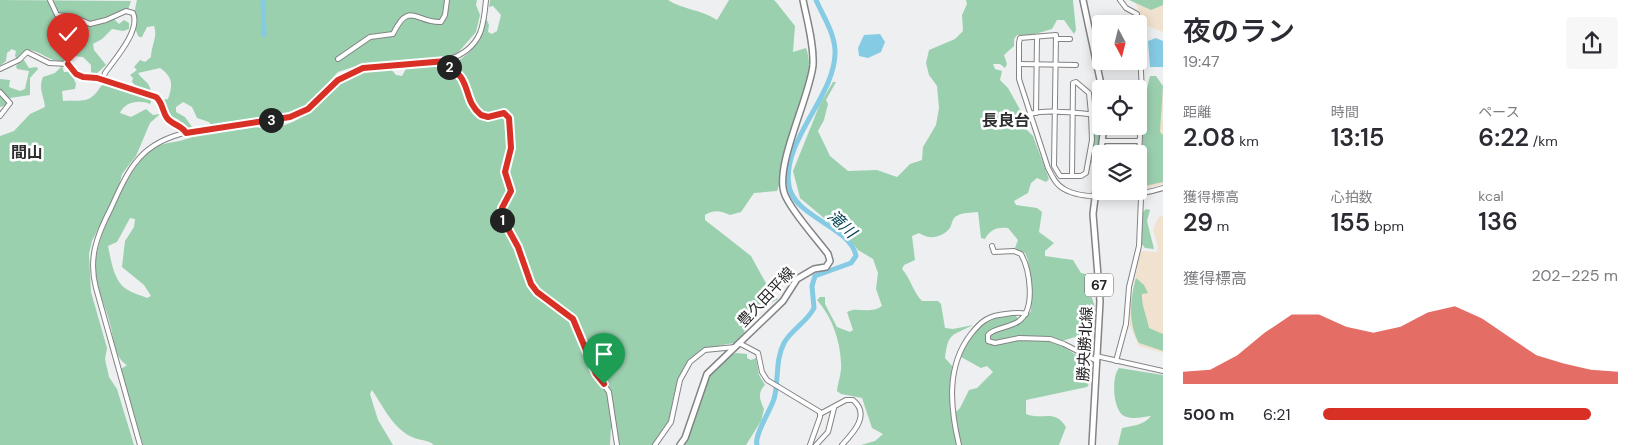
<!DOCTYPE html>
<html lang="ja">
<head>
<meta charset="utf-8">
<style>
  body { margin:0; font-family:"DM Sans","Noto Sans JP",sans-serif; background:#f7f7f7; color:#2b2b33; height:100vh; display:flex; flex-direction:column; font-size:19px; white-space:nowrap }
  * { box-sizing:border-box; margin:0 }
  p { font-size:16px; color:#7c7c81 }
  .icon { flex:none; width:28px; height:28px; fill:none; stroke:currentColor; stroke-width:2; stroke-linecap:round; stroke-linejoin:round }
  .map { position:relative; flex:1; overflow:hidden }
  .panel { display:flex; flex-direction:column; background:#fff; width:475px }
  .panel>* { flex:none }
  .needle { width:32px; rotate:173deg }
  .buttons { position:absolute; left:1092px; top:15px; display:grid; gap:10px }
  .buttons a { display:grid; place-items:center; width:55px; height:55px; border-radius:5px; background:#fff; box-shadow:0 2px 12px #0003; font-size:25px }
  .pin { position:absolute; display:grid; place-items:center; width:42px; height:42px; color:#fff; margin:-51px -21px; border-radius:50% 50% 50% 0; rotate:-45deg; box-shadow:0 0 5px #0007 }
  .pin .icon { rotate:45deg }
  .km { position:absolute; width:25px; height:25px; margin:-12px; border-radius:50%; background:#222; color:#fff; font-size:14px; line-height:25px; text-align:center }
  .round { display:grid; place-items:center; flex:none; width:52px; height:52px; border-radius:5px; background:#f7f7f7 }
  .head { display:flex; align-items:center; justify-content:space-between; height:85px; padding:0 20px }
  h1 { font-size:28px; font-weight:600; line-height:38px }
  .stats { display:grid; grid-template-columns:repeat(3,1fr); gap:8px; height:85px; padding:5px 20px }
  .stats div { display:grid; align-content:center }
  .stats b { font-size:25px; font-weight:600 }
  .stats small { font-size:14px; font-weight:400 }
  .stats p { font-size:14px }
  .chart { height:140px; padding:10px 20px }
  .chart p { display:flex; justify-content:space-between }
  .chart svg { width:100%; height:90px; margin-top:5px; fill:#d93025; opacity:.7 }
  ul { padding:0 20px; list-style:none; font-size:16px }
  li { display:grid; grid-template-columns:80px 60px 1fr; align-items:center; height:38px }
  li i { height:12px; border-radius:6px; background:#d93025 }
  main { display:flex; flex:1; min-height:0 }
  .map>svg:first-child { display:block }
  .industrial { fill:#f1e2cf }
  .green { fill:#9bd0af; fill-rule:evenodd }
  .water { fill:#85cbe3 }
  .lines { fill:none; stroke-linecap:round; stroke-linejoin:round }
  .river { stroke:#85cbe3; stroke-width:5 }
  .minor-casing { stroke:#838385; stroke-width:6 }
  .major-casing { stroke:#838385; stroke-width:8 }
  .minor { stroke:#fff; stroke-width:4 }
  .major { stroke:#fff; stroke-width:5 }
  .route-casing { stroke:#fff; stroke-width:10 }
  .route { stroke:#d93025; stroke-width:6 }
  .labels { text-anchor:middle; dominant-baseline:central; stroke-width:5; stroke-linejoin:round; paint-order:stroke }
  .shield { fill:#fff; stroke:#666667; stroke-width:1 }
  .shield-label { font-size:14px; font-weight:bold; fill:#252526 }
  .street-label { font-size:15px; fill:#252526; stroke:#fff }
  .neighbourhood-label { font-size:16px; font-weight:bold; fill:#2d2e2f; stroke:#fff }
  .water-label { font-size:16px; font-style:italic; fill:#074657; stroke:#fff }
</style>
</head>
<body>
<main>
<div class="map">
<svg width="1163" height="445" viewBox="0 0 1163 445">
  <rect width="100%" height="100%" fill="#eeeff1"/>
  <g class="industrial">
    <polygon points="1163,0 1163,32 1145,25 1135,2"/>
    <polygon points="1160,85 1163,87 1163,184 1144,189 1141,176 1145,86"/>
    <polygon points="1163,215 1163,353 1139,346 1130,326 1130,305 1140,251 1157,252 1158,247 1153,230 1158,218"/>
  </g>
  <g class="green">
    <path d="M 0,0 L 131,1 L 128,10 L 116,13 L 115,20 L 119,24 L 124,20 L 129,23 L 129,29 L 123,31 L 112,29 L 102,39 L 93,44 L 94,50 L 106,65 L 96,74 L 91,74 L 91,65 L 83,57 L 73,56 C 55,71 44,49 26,50 L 17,59 L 15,56 L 16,51 L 12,49 L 7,53 L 6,61 L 0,66 Z"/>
    <path d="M 137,0 L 477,0 L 476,5 L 480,15 L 476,32 L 455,56 L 442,60 L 371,63 L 350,68 L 338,72 L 311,101 L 297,111 L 283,115 L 212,126 L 209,122 L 197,118 L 192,107 L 183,102 L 176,107 L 176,112 L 185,117 L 192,127 L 189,130 L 179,124 L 179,120 L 167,114 L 161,100 L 168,99 C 173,85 173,77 160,68 L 138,73 C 142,80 149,81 151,91 L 149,92 L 139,89 L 132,82 L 133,78 L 130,75 L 137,70 L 134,67 L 140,60 L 145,62 L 151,57 C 151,46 158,36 154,26 L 147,27 L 142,37 L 139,37 C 133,29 134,10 137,0 Z"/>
    <path d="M 490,0 L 668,0 C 683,10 701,9 717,20 L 729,0 L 774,0 L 776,2 L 795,26 L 793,52 L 806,48 C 817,78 796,110 788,138 C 784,154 782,169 779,185 L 777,191 L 754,193 L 741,212 L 730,215 C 721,211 714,209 705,215 L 705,220 L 751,256 L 773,296 L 778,299 L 748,316 L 744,333 L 735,343 C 692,348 681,363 672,404 C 671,411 672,420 668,427 C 664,433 658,439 653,445 L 619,445 L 616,432 L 611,428 L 610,445 L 434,445 C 427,439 420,441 412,437 C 393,428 384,408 372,390 L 370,394 L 378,420 L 393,445 L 143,445 L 121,369 L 127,365 C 114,358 114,337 110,324 C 106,307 97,290 95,273 C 92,244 128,168 151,150 C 162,141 174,144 186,139 C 207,132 232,131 254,127 C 279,132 302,120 320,103 C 330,93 336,84 349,77 C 361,70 377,69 390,68 L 396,75 L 402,76 L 407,67 L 429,66 L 448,69 C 451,64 455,63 461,59 C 476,49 481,36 486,18 L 489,25 L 488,32 L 492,34 L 497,31 L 501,15 L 493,6 L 489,7 ZM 130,218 L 135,219 L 134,227 L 125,241 L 122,267 L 144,285 L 151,296 L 147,298 C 141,295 134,294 128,290 C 114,283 111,260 108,246 L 117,242 Z"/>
    <path d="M 966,0 L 1073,0 L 1076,30 L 1074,34 L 1064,20 L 1057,20 L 1052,29 L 1032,35 L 1017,35 L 1014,39 L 1014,46 L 1004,55 L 1007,64 L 1005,68 L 1000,64 L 993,64 L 995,69 L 1002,71 L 1000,80 L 1008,88 L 1023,115 L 1025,128 L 1033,136 L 1049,179 L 1046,182 L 1037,178 L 1031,183 L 1028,193 L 1014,201 L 1016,205 L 1037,208 L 1042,212 L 1039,232 L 1054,243 L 1045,251 L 1045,256 L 1073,260 L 1081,273 L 1091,275 L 1093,278 L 1088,286 L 1095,307 L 1091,328 L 1085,334 L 1062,341 L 1061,345 L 1088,363 L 1090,382 L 1087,387 L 1026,400 L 1026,414 C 1043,421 1054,408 1066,427 L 1059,445 L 861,445 L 875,441 L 883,434 L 872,428 L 862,398 L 841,394 L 837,391 C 838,382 842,372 841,363 C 840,340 832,317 817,300 L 820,297 L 825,297 L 825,304 L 837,327 L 850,332 L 853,330 L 847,312 C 857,306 869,315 882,306 L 876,289 L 878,273 L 873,259 L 858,250 L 849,239 L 800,198 L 793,171 L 820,104 L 833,82 L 836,82 L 826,100 L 828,104 L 824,120 L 818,131 L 830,156 L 848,171 L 877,170 L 897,177 L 910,164 L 922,160 L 923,147 L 936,125 L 939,108 L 937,86 L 929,75 L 926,63 L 929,50 L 955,39 L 963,31 L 962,15 L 967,4 ZM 978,212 L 981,238 L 985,239 C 990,229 998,227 1008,228 L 1018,240 L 1015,248 L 1025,253 L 1028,260 L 1032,293 L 1031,311 L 1021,322 L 1014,314 C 1007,315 1000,316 994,318 C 981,323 960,343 961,357 L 981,368 L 987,366 L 993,372 L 977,388 L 969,390 L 960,408 L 956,412 L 952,411 L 949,392 L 953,367 L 945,358 C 948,332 952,336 973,325 L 953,329 L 945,328 L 941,304 L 938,301 L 922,301 C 913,292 911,279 902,269 L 904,265 L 915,260 L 912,236 L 919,233 C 929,240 942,238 950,228 C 952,224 952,220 955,217 C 961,212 971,213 978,212 Z"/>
    <polygon points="1129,0 1163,0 1163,5 1151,10"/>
    <polygon points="21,60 24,60 29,68 37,67 38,69 30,78 30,95 10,98 7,105 0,107 0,79 10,80 9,87 20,91 25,89 29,71 17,69 16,66"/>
    <path d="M 62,66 L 64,72 L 71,72 L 76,84 L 75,89 L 62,91 L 63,101 C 83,100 90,104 101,86 L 106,84 L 152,99 L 150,104 C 140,99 124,102 120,113 L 131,117 L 146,109 L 153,115 L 160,114 L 150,123 L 136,156 L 122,174 L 118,189 L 92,241 L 89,254 L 91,292 L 107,348 L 105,359 L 109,377 L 117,389 L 134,445 L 0,445 L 0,136 L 14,131 L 30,114 L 45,107 C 44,96 38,88 43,77 L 55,73 Z"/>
    <path d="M 1150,76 L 1156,76 L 1163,86 L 1160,132 L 1163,135 L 1163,182 L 1145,186 C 1140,165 1143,97 1150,76 Z"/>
    <polygon points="1095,102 1100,107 1101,129 1095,161 1091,163"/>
    <polygon points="1146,209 1150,210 1147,221 1154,249 1145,248 1141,243 1143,212"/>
    <path d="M 1136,278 L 1144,285 L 1148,293 L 1142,294 C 1141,304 1147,317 1149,328 L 1163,334 L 1163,351 L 1139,343 C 1128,323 1130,299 1136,278 Z"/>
    <path d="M 736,353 L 747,354 L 747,358 L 751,360 L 756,358 L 759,375 L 765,385 C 757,393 760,400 764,409 L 761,421 L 746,445 L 685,445 C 700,415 699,366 736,353 Z"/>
    <path d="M 1119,368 L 1163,375 L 1163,445 L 1118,445 L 1122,428 C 1132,426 1144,425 1151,416 C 1142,417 1133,420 1124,416 C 1113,410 1111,377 1119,368 Z"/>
  </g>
  <g class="water">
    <polygon points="880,34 885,42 881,52 868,58 859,56 858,48 864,35"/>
    <polygon points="1156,38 1163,41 1163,67 1150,67 1148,41"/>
  </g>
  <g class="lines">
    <g class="river">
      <polyline points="263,0 264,35"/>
      <path d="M 757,445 C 754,435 770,411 774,399 C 779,381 775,360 784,343 C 792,329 807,322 814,308 L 812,286 L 815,276 L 851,263 L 856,256 C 851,227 794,217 789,186 C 781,140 837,95 835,50 C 834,32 823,16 816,0"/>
    </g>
    <g class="minor-casing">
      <g id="minor">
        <path d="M 50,0 L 57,15 L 74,17 L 90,24 L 106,20 L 126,11 L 133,13 C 141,30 115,59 105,73 L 103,80"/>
        <polyline points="1120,0 1126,8 1137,14 1138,24"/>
        <polyline points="1139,30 1142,93 1139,157"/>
        <polyline points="1056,39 1070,39"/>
        <path d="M 338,59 L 370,37 L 393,34 C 409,0 416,23 441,22 L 445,15 L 447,0"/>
        <path d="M 446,61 C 449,70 458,71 462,79 C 469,93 467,103 481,115 L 488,117 L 504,113 L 509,118 L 511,148 L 505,173 L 511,191 L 502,208 L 502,220 L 518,247 L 534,289 L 569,315 L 575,323 L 596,374 L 609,392 L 617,445"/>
        <polyline points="1019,64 1076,65"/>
        <path d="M 0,69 L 19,60 L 27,52 L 49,63 L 68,64 L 76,73 L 83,77 L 97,78 L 156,97 C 163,103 162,111 167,118 C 172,125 182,125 186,133"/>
        <polyline points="0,92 10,103 0,116"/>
        <polyline points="1036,113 1037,37"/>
        <path d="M 1030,114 C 1048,109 1072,113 1091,114 L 1092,140 L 1086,173 L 1081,176 L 1060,176 L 1054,166 L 1056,35 L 1020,38 L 1019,43 L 1019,79 L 1048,168 C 1052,176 1056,185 1064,189 C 1086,202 1139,196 1163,188"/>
        <polyline points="1103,141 1139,141"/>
        <polyline points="1139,168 1140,189"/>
        <polyline points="1072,176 1073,83 1076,82 1089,93 1091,114"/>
        <path d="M 992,246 L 994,252 L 1014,251 L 1021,254 C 1030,270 1036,309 1019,321 C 1011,327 999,327 990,333 L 988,335 L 988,341 L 995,343 L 1019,338 L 1050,339 L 1064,344 L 1095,360"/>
        <polyline points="739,343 758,353 762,372 767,380 820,412 820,417 810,445"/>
        <polyline points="1096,356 1163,371"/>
        <polyline points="1116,361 1126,324 1129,287 1139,246 1141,198"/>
        <path d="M 820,414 L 846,400 L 853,400 C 871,415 853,433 842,445"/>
        <path d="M 140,445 L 96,288 C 88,258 97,235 111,208 C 118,193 125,175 136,162 C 170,117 244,133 292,116 C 318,107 330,78 356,70 C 393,59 461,77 480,33 C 484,23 485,11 486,0"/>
        <polyline points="655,445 671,422 680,380 690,362 705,350 735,347"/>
        <polyline points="816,445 828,432 834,408"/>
        <path d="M 959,445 C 950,407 946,366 971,334 C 979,324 986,317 999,315 C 1008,314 1017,311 1026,314"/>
      </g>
    </g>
    <g class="major-casing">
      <g id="major">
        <polyline points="1083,0 1102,89"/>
        <path d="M 680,445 L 685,438 L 707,374 L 783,301 L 797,279 L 814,269 L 826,267 L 830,261 L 828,254 C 816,238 792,212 785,195 C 773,168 810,97 813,65 C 814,44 807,20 803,0"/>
        <polyline points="1092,445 1100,301 1093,214 1104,126"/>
      </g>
    </g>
    <use href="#minor" class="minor"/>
    <use href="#major" class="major"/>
  </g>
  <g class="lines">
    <g class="route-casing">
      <path id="route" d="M 68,64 L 76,74 L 83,77 L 97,78 L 156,97 C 163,103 162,111 167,118 C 172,125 182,125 186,133 L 290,117 L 308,109 L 338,80 L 363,68 L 446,61 C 449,70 458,71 462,79 C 470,93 467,103 481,115 L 488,117 L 504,113 L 509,118 L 511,148 L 505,172 L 511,191 L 502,208 L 501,216 L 518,247 L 531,284 L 537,292 L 573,319 L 596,374 L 604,384"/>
    </g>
    <use href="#route" class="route"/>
  </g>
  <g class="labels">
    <rect class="shield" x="1085" y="273.5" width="28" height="23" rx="4"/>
    <g class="shield-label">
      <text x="1099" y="285">67</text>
    </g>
    <g class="street-label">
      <text transform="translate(766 297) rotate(-47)">豊久田平線</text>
      <text transform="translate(1085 344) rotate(-87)">勝央勝北線</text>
    </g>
    <g class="neighbourhood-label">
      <text x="1006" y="120">長良台</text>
      <text x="27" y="152">間山</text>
    </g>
    <g class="water-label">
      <text transform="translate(842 224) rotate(43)">滝川</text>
    </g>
  </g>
</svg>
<div class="buttons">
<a><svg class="needle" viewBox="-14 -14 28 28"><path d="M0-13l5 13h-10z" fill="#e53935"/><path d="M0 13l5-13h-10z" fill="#7c7c81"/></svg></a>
<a><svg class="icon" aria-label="locate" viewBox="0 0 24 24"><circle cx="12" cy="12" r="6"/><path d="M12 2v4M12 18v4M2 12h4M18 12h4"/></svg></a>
<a><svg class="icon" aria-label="layers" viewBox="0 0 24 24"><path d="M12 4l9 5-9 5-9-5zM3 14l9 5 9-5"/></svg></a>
</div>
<div class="pin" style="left:604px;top:384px;background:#1e9e55"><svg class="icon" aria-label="arrive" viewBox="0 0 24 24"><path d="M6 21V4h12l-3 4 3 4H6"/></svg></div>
<div class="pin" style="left:68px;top:64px;background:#d93025"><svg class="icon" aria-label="check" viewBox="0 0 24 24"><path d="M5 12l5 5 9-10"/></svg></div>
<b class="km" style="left:502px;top:220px">1</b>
<b class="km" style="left:449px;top:67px">2</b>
<b class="km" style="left:271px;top:120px">3</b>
</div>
<section class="panel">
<div class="head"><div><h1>夜のラン</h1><p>19:47</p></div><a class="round"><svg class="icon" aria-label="share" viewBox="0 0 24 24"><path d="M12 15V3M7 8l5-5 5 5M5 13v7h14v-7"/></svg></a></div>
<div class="stats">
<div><p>距離</p><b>2.08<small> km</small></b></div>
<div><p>時間</p><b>13:15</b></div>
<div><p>ペース</p><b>6:22<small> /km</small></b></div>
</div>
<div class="stats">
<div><p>獲得標高</p><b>29<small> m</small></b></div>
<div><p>心拍数</p><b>155<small> bpm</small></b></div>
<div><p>kcal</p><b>136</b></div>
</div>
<div class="chart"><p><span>獲得標高</span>202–225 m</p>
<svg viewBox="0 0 160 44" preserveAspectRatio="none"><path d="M0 44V38L10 37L20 30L30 19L40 10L50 10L60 16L70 19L80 16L90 9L100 6L110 12L120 21L130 30L140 34L150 37L160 38V44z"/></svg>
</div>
<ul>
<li><b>500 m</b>6:21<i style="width:91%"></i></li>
</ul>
</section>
</main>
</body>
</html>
